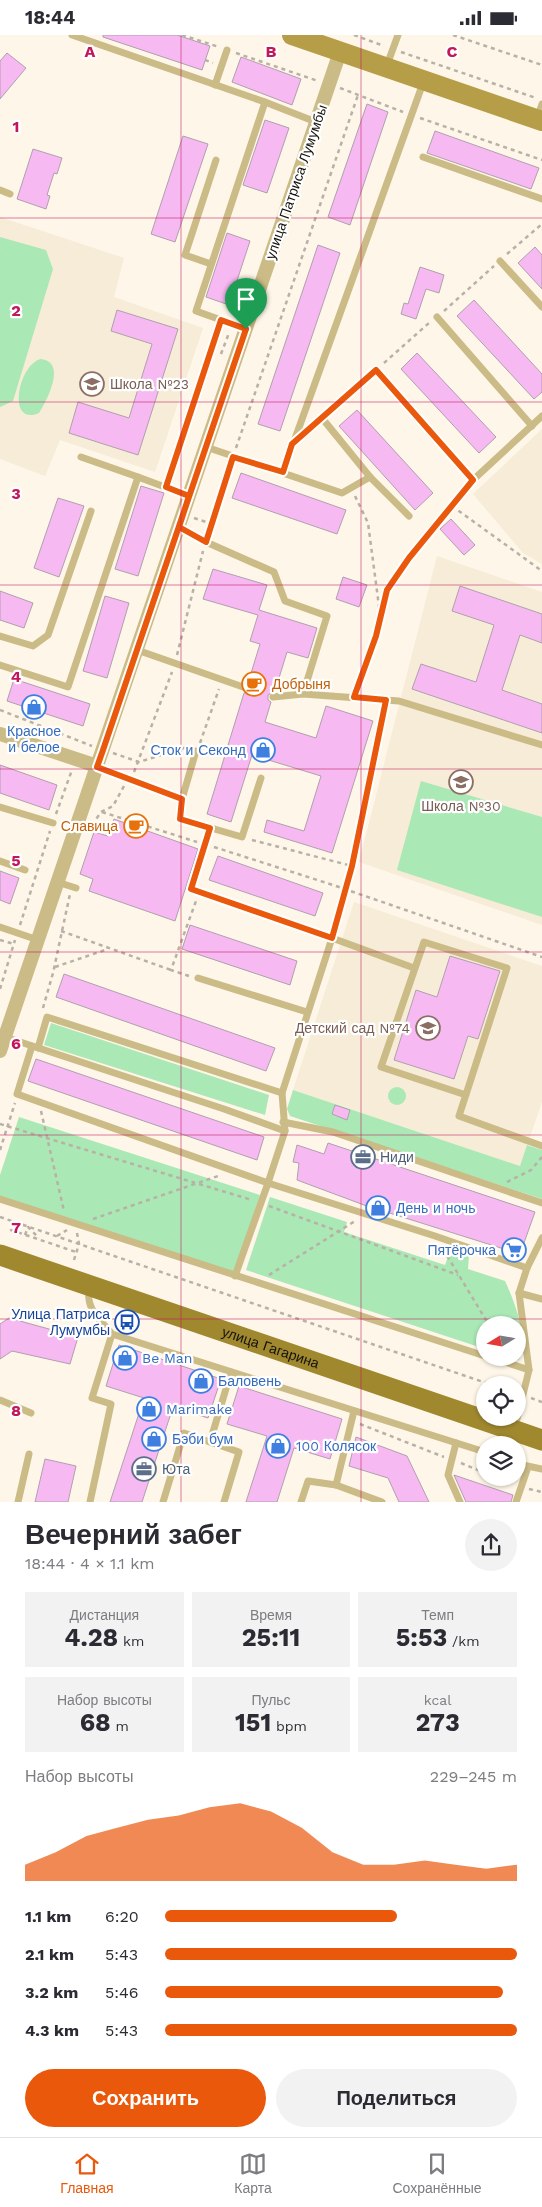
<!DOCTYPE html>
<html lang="ru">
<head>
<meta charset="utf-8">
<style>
  body { margin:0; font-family:"Work Sans",sans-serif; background:#f2f2f3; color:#2b2b33; height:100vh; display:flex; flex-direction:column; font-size:19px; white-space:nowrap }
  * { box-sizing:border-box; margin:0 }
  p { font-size:16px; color:#7c7c81 }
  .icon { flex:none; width:28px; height:28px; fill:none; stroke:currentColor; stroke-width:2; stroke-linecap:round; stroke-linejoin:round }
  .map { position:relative; height:1467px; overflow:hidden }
  .panel { display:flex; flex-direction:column; background:#fff; flex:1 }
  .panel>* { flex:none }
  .needle { width:32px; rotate:259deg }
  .buttons { position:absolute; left:476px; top:1281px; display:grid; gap:10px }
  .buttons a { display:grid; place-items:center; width:50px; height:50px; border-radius:50%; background:#fff; box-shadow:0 1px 4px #0004; font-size:25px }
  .pin { position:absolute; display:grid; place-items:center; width:42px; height:42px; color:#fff; margin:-51px -21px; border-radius:50% 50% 50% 0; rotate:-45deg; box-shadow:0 0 5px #0007 }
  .pin .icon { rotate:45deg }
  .round { display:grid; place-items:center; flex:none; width:52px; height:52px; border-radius:26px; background:#f2f2f3 }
  .head { display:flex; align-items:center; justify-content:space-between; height:85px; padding:0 25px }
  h1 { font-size:28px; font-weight:700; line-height:38px }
  .figures { display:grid; grid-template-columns:repeat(3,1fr); gap:8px; height:85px; padding:5px 25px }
  .figures div { display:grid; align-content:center; border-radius:0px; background:#f2f2f3; text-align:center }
  .figures b { font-size:25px; font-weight:700 }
  .figures small { font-size:14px; font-weight:400 }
  .figures p { font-size:14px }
  .chart { height:140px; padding:10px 25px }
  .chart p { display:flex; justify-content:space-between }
  .chart svg { width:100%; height:90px; margin-top:5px; fill:#ea580c; opacity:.7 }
  .button { display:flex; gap:10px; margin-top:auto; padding:10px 25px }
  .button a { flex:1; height:58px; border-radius:30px; background:#ea580c; color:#fff; font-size:20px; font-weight:700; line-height:58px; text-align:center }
  .button a+a { background:#f2f2f3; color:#2b2b33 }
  ul { padding:0 25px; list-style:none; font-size:16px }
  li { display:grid; grid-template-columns:80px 60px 1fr; align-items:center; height:38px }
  li i { height:12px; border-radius:6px; background:#ea580c }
  .status { display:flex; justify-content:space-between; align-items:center; height:35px; padding:0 25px; background:#fff; direction:ltr }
  .status svg { height:14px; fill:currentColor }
  .tabs { display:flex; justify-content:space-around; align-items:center; height:70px; border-top:1px solid #e1e1e2; background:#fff; font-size:14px; color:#7c7c81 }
  .tabs a { display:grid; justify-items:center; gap:2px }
  .tabs .current { color:#ea580c }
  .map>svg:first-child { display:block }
  .education { fill:#f6ecd7 }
  .green { fill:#aae8b5 }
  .building { fill:#f7b9f2; stroke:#afa0ad }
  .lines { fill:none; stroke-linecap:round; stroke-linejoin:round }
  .path { stroke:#b8b1a6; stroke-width:2.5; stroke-dasharray:4 4; stroke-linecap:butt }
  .lane { stroke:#cbbb86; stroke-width:7 }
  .street { stroke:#cbbb86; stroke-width:14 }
  .secondary { stroke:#b69d47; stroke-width:20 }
  .primary { stroke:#a0882f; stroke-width:21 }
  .route-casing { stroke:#fff; stroke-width:10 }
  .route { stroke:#ea580c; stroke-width:6 }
  .grid { fill:none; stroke:#c2185b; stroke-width:1; stroke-opacity:0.55 }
  .labels { text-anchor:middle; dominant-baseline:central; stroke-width:4.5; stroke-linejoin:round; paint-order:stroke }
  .street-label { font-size:14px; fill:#15120c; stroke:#fff }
  .education-label { font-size:14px; fill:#785e54; stroke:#fff; text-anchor:start }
  .food-label { font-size:14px; fill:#c56008; stroke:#fff; text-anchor:start }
  .shop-label { font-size:14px; fill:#366cbe; stroke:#fff; text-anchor:start }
  .service-label { font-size:14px; fill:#4e5e75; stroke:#fff; text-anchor:start }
  .transit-label { font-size:14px; fill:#164399; stroke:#fff; text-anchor:end }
  .grid-label { font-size:16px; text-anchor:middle; font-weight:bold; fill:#c2185b; stroke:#fff; stroke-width:4.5; stroke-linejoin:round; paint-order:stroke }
</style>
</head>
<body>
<div class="status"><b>18:44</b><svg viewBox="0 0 49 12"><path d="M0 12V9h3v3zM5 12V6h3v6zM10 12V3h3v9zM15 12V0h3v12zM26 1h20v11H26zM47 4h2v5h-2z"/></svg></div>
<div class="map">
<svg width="542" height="1467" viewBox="0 0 542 1467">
  <rect width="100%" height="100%" fill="#fef6e8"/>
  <g class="education">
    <polygon points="0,182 124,223 114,262 203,293 155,437 60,405 45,441 0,424"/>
    <polygon points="542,394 542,529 523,518 473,459"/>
    <polygon points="437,521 542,557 542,890 359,827"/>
    <polygon points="354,867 542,931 542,1067 520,1131 293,1055"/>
  </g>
  <g class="green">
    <polygon points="0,202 46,215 53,234 13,366 0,372"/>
    <path d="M 41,324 C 67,327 47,365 39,378 C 6,392 18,329 41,324 Z"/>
    <polygon points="421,746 542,782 542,882 397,835"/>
    <polygon points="51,988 269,1060 265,1080 44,1010"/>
    <circle cx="397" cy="1061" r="9"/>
    <polygon points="293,1055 520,1131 527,1110 542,1115 542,1164 290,1081 287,1074"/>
    <polygon points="19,1082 260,1160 235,1239 0,1163 0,1140"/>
    <path d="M 270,1162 L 347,1187 L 344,1197 L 445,1230 L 449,1219 L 469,1220 L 468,1234 L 505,1246 C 516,1270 527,1299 519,1325 L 512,1323 L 518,1322 L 518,1290 L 485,1290 L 485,1314 L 246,1235 Z"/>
  </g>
  <g class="building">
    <polygon points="103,0 177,0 210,11 202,35 103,2"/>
    <polygon points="7,18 26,33 0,64 0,26"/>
    <polygon points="241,22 301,44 292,70 232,47"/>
    <polygon points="367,69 388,77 350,190 328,182"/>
    <polygon points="265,85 289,93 267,158 243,150"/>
    <polygon points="435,96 539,133 531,154 427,118"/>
    <polygon points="183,101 208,109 175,207 151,199"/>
    <polygon points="33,114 62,123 57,139 54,138 47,160 50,161 46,174 17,164"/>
    <polygon points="227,198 250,206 229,270 206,262"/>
    <polygon points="318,210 340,218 280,396 258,389"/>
    <polygon points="535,212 542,220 542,254 518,228"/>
    <polygon points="420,232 444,240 439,258 426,254 416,284 401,279 404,268 408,269"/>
    <polygon points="474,265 542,339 542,357 534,364 457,281"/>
    <polygon points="117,275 178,294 138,420 69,398 78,367 129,383 152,309 111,296"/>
    <polygon points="417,318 496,402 479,418 401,334"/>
    <polygon points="357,375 433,458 415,475 339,391"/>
    <polygon points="241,438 346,475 337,499 232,463"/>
    <polygon points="141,451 164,458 138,541 115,534"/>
    <polygon points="58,463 84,471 59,542 34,533"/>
    <polygon points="451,484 475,510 464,520 440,494"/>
    <polygon points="213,534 267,550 259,575 317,593 308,623 287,617 275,656 268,660 268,665 271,667 265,687 316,703 326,671 373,686 332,818 264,797 267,785 304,796 321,741 252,720 231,787 207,779 244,658 249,657 251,654 248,648 260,609 250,606 258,580 203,564"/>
    <polygon points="343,542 367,550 359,572 336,564"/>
    <polygon points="460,551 542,579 542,608 520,600 502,655 542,669 542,698 412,654 421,629 476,647 494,590 452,576"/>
    <polygon points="0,556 33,568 24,593 0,585"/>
    <polygon points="105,561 129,568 107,643 83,636"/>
    <polygon points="14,644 90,669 83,691 7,666"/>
    <polygon points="0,730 57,750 49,775 0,758"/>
    <polygon points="114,784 198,814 175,886 89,856 93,844 80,839 94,797 108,801"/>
    <polygon points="218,821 323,858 315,881 209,845"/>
    <polygon points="0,836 19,843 10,869 0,865"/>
    <polygon points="190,890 297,926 290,950 182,914"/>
    <polygon points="450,921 500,936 478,1004 468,1001 454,1044 394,1025 416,955 437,962"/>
    <polygon points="64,939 275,1013 266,1036 56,962"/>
    <polygon points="36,1024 264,1102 257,1125 28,1046"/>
    <polygon points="335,1070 350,1075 347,1085 332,1079"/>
    <polygon points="328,1108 535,1177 520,1219 364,1170 297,1145 299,1128 293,1127 297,1110 324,1119"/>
    <polygon points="9,1283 78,1302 70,1329 12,1316 0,1324 0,1289"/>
    <polygon points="119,1310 221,1344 208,1383 173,1372 142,1467 110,1467 144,1363 106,1351"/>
    <polygon points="239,1351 342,1384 330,1424 294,1413 277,1467 246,1467 267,1401 227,1389"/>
    <polygon points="356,1402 407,1421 429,1467 399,1467 388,1443 349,1431"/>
    <polygon points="45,1424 76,1431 68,1467 35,1467"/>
    <polygon points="454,1440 513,1460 511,1467 466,1467"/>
  </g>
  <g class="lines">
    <g class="path">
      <polyline points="182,0 219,12"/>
      <polyline points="354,0 384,11"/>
      <polyline points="453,0 542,30"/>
      <polyline points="401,17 536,63"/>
      <polyline points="236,18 318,46"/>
      <polyline points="205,25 213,28"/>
      <polyline points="340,53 403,77"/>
      <polyline points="420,83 542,125"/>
      <polyline points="507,219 542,189"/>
      <polyline points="444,276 494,231"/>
      <polyline points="221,319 229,298"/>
      <polyline points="384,328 430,287"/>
      <polyline points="329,376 370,340"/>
      <polyline points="236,413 358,60"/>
      <polyline points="355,461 368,488 380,579"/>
      <polyline points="452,471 542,536"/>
      <polyline points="194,483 212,489"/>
      <polyline points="208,499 231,430"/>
      <polyline points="177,620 203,516"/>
      <polyline points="357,654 376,601 387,555 409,523 467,452"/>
      <polyline points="0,675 92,711"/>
      <polyline points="200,708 219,654"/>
      <polyline points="113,718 139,727 187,712"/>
      <polyline points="134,737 172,637"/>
      <polyline points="102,777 197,807"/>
      <polyline points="56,779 72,735"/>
      <polyline points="92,790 101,777 113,771 124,751"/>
      <polyline points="252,805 352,831 384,674"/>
      <polyline points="214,812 333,850 542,922"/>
      <polyline points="20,890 50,796"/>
      <polyline points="334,894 352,831"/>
      <polyline points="61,896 171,935"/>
      <polyline points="0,905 14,909"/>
      <polyline points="55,932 108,914"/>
      <polyline points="189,941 171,935 196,866"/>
      <polyline points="0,954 15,905"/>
      <polyline points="43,973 53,938 70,859"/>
      <polyline points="41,1076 64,1176"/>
      <polyline points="0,1089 252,1165"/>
      <polyline points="0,1115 15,1068"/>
      <polyline points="507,1147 531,1135 542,1122"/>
      <polyline points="269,1171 458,1240"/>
      <polyline points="0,1182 492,1350"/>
      <polyline points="93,1184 218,1141"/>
      <polyline points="14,1187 11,1195 76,1217"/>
      <polyline points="25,1200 28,1192 39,1203"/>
      <polyline points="57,1201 67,1195"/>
      <polyline points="443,1214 489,1290"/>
      <polyline points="74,1225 79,1209 77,1198"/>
      <polyline points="269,1240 355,1186"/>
      <polyline points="531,1363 542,1367"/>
      <polyline points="360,1389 444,1422"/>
      <polyline points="461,1428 485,1438"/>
      <polyline points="497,1442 512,1448"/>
      <polyline points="529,1454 542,1457"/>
    </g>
    <g class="lane">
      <polyline points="72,0 265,67 316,87"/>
      <polyline points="387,30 398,0"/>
      <polyline points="215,50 227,15"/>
      <polyline points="538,81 542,69"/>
      <polyline points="423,122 542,164"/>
      <polyline points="0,155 10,159"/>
      <polyline points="500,226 542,272"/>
      <polyline points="211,229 185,220 216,125"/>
      <polyline points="437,282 532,391"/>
      <polyline points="246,294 196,276 265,67"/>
      <polyline points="376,335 473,445 542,381"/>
      <polyline points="322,383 370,442 409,481"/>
      <polyline points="206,412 342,458 370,442"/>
      <polyline points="81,422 138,442"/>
      <polyline points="283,437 423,48"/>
      <polyline points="166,452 221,285"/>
      <polyline points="179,492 206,507 274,537 285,566 327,581 303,659 399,666 542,710"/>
      <polyline points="0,601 33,611 48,600 91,476"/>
      <polyline points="137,615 246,653"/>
      <polyline points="0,630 68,652 138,442 189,461"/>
      <polyline points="273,662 303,659"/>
      <polyline points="97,731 182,764 180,784 242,802 261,743"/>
      <polyline points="182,764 196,716"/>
      <polyline points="0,772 53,788"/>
      <polyline points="0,826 25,835"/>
      <polyline points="57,847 76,853"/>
      <polyline points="0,892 38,905"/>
      <polyline points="332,903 414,933"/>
      <polyline points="198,943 307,977"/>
      <polyline points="5,1002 224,1074 285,1096"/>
      <polyline points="32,1011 17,1059 268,1148 285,1096 282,1058 332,903 191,854 210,793"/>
      <polyline points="38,1013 47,982 282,1058"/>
      <polyline points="466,1060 381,1032 424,907 507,933 459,1081 542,1111"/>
      <polyline points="283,1087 333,1097 542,1168"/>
      <polyline points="0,1164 485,1321"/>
      <polyline points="235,1241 268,1148 435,1201 527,1233"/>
      <path d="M 89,1253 C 86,1275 99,1283 112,1299 L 485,1417"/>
      <polyline points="519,1258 542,1264"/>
      <polyline points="490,1322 529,1335"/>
      <polyline points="0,1365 31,1378"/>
      <polyline points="517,1384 529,1335 519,1258 527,1233 542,1203"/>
      <polyline points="210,1407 231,1337"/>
      <polyline points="456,1408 448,1440 460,1467"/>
      <polyline points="518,1429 542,1434"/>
      <polyline points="336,1450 382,1467"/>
      <polyline points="18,1467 29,1419"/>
      <polyline points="90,1467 111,1369 92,1363 112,1299"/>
      <polyline points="163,1467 184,1398 239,1417 224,1467"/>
      <polyline points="301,1467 308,1446 336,1450 354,1376"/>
      <polyline points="516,1467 528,1432"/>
    </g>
    <g class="street">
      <polyline points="0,699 97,731"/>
      <polyline points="0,1016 340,17"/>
    </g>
    <polyline class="secondary" points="292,0 542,86"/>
    <path class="primary" id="s1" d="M 0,1220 L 542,1405"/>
  </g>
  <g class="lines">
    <g class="route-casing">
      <path id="route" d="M 246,294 C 198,435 150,575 103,715 L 97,732 L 182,764 L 180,784 L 210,793 L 191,854 L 332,903 L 352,831 L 386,665 L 354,662 L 376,601 L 387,555 L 409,523 L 473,445 L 376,335 L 292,409 L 283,437 L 233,422 L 206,507 L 179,492 L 189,461 L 166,452 L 221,285 L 246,294"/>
    </g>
    <use href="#route" class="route"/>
  </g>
  <path class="grid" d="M 181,0 L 181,1467M 361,0 L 361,1467M 0,183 L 542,183M 0,367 L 542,367M 0,550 L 542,550M 0,734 L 542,734M 0,917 L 542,917M 0,1100 L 542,1100M 0,1284 L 542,1284"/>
  <defs>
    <g id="school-ring" transform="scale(1.25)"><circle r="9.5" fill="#fff" stroke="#8d6e63" stroke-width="1.5"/><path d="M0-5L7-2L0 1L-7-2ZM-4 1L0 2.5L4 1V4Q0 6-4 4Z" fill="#8d6e63"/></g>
    <g id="cafe-ring" transform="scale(1.25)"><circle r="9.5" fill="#fff" stroke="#e8710a" stroke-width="1.5"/><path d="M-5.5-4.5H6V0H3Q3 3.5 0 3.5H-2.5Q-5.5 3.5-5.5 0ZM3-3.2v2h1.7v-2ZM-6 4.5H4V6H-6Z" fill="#e8710a"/></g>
    <g id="shop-ring" transform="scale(1.25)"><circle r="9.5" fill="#fff" stroke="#3f7fe0" stroke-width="1.5"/><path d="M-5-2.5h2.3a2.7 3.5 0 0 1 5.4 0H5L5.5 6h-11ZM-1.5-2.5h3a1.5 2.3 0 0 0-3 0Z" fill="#3f7fe0"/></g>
    <g id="office-ring" transform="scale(1.25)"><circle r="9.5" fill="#fff" stroke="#5c6f8a" stroke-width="1.5"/><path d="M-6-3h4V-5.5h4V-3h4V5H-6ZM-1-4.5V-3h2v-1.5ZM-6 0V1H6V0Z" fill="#5c6f8a"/></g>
    <g id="supermarket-ring" transform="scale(1.25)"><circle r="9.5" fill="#fff" stroke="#3f7fe0" stroke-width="1.5"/><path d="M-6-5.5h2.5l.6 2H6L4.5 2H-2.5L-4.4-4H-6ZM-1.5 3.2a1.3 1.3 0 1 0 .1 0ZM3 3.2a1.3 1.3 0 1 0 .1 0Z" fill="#3f7fe0"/></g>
    <g id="bus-ring" transform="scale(1.25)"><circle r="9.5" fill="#fff" stroke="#1a4fb4" stroke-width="1.5"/><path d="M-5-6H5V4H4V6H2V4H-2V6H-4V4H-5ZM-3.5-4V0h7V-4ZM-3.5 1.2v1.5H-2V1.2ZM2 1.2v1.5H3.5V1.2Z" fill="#1a4fb4"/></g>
  </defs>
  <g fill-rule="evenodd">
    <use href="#school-ring" x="92" y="349"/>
    <use href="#cafe-ring" x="254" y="649"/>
    <use href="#shop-ring" x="34" y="672"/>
    <use href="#shop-ring" x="263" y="715"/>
    <use href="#school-ring" x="461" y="747"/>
    <use href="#cafe-ring" x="136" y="791"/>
    <use href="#school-ring" x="428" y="993"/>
    <use href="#office-ring" x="363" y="1122"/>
    <use href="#shop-ring" x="378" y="1173"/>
    <use href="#supermarket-ring" x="514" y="1215"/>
    <use href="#bus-ring" x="127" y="1287"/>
    <use href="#shop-ring" x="125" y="1323"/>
    <use href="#shop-ring" x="201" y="1346"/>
    <use href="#shop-ring" x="149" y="1374"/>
    <use href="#shop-ring" x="154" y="1404"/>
    <use href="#shop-ring" x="278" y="1411"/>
    <use href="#office-ring" x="144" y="1434"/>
  </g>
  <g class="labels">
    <g class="street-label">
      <text transform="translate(296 147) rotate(-71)">улица Патриса Лумумбы</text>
      <text stroke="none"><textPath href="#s1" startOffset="286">улица Гагарина</textPath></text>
    </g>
    <g class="education-label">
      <text x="110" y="349">Школа №23</text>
      <text x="461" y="771" text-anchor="middle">Школа №30</text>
      <text x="410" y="993" text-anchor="end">Детский сад №74</text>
    </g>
    <g class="food-label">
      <text x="272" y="649">Добрыня</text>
      <text x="118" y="791" text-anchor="end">Славица</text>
    </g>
    <g class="shop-label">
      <text x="34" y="696" text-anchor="middle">Красное<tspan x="34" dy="16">и белое</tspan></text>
      <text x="246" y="715" text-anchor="end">Сток и Секонд</text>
      <text x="396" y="1173">День и ночь</text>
      <text x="496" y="1215" text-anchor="end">Пятёрочка</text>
      <text x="142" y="1323">Be Man</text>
      <text x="218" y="1346">Баловень</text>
      <text x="166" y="1374">Marimake</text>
      <text x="172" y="1404">Бэби бум</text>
      <text x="296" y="1411">100 Колясок</text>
    </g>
    <g class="service-label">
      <text x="380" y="1122">Ниди</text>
      <text x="162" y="1434">Юта</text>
    </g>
    <g class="transit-label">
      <text x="110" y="1279">Улица Патриса<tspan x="110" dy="16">Лумумбы</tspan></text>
    </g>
  </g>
  <g class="grid-label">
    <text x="90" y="22">A</text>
    <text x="271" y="22">B</text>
    <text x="452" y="22">C</text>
    <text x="16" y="97">1</text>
    <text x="16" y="281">2</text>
    <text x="16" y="464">3</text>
    <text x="16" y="647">4</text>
    <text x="16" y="831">5</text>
    <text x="16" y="1014">6</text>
    <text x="16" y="1198">7</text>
    <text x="16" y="1381">8</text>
  </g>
</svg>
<div class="buttons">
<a><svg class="needle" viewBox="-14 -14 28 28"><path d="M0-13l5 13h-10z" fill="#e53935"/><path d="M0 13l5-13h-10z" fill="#7c7c81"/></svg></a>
<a><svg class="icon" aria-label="locate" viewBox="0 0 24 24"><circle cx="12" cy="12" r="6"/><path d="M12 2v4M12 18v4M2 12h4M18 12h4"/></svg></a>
<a><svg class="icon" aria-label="layers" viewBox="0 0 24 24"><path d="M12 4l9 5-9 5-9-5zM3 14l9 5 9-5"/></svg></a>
</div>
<div class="pin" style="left:246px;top:294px;background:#1e9e55"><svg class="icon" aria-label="arrive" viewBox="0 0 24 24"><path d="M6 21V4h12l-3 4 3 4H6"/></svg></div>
</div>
<section class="panel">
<div class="head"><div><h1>Вечерний забег</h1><p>18:44 · 4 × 1.1 km</p></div><a class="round"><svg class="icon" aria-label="share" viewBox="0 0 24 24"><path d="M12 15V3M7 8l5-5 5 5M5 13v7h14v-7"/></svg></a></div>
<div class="figures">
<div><p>Дистанция</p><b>4.28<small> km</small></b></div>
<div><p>Время</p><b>25:11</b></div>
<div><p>Темп</p><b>5:53<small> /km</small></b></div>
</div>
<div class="figures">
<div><p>Набор высоты</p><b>68<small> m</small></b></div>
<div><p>Пульс</p><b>151<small> bpm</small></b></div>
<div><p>kcal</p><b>273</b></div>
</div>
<div class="chart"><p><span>Набор высоты</span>229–245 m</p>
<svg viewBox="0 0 160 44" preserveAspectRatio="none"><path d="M0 44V36L10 30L20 22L30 18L40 14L50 12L60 8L70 6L80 10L90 18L100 30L110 36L120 36L130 34L140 36L150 38L160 36V44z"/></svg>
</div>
<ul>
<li><b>1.1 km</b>6:20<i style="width:66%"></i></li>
<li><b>2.1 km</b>5:43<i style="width:100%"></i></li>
<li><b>3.2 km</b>5:46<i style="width:96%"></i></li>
<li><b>4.3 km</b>5:43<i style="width:100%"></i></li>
</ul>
<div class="button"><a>Сохранить</a><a>Поделиться</a></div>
</section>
<nav class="tabs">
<a class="current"><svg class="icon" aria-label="home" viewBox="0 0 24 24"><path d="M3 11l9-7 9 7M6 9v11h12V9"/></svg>Главная</a>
<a><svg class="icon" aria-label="map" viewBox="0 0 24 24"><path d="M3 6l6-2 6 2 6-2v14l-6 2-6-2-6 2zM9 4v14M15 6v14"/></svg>Карта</a>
<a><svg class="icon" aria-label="saved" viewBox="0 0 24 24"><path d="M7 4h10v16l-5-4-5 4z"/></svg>Сохранённые</a>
</nav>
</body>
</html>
